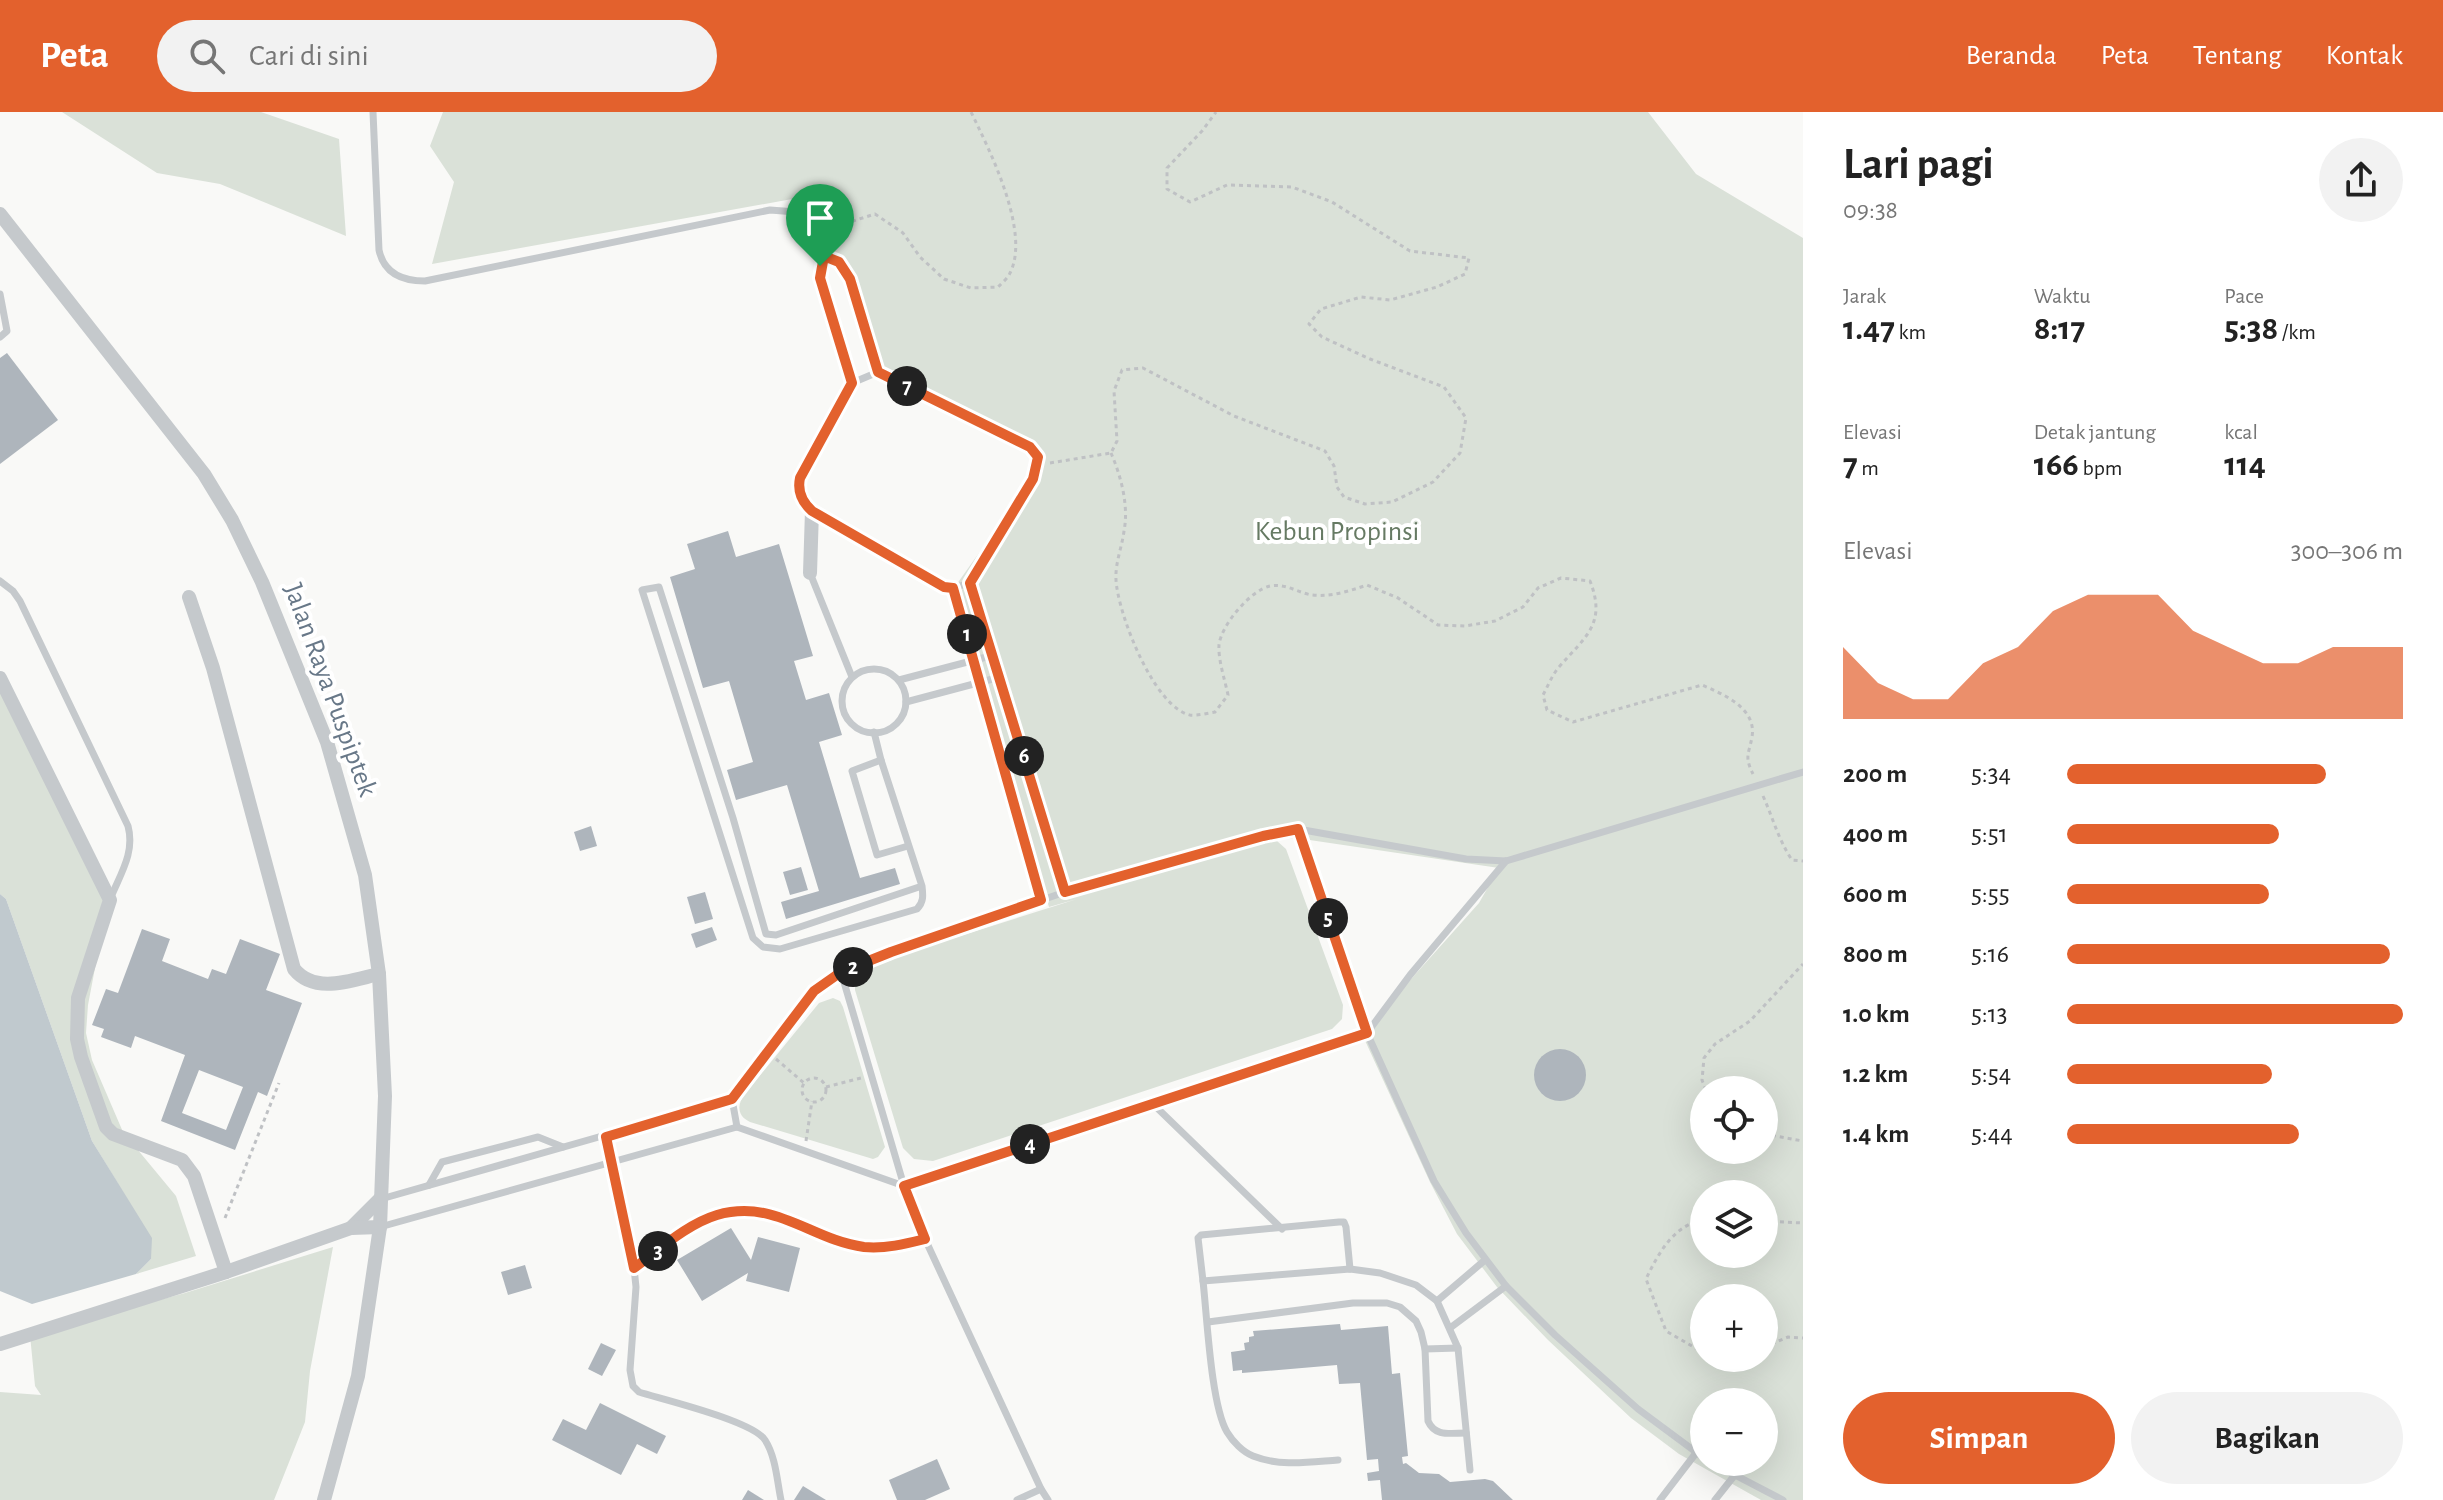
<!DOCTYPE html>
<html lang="id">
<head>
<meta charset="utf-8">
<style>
  body { margin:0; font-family:"Alegreya Sans",sans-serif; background:#f2f2f2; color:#222; height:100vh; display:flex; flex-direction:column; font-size:30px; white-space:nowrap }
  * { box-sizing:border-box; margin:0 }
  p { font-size:26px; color:#767676 }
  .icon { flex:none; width:44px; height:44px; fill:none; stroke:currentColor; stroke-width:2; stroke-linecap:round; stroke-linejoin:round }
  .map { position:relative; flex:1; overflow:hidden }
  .side { display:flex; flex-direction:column; background:#fff; width:640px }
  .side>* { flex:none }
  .controls { position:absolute; left:1690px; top:964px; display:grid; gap:16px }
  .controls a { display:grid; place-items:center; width:88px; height:88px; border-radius:50%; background:#fff; box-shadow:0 8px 32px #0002; font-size:40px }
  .pin { position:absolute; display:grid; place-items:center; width:68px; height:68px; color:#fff; margin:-82px -34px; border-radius:50% 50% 50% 0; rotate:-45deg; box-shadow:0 0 8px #0007 }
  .pin .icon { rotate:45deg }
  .km { position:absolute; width:40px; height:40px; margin:-20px; border-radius:50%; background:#222; color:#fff; font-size:22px; line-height:40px; text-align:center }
  .round { display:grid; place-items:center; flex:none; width:84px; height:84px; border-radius:42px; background:#f2f2f2 }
  .head { display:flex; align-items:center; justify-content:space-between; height:136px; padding:0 40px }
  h1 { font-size:44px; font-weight:700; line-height:60px }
  .stats { display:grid; grid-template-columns:repeat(3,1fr); gap:12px; height:136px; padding:8px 40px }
  .stats div { display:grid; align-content:center }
  .stats b { font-size:34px; font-weight:700 }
  .stats small { font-size:22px; font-weight:400 }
  .stats p { font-size:22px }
  .chart { height:224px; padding:16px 40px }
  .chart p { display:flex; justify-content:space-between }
  .chart svg { width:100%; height:144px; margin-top:8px; fill:#e3612d; opacity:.7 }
  .cta { display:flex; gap:16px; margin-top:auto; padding:16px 40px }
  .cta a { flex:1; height:92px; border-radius:48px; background:#e3612d; color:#fff; font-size:32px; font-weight:700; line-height:92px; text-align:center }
  .cta a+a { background:#f2f2f2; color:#222 }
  ul { padding:0 40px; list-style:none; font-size:26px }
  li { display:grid; grid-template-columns:128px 96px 1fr; align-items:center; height:60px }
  li i { height:20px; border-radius:10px; background:#e3612d }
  header { display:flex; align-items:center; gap:48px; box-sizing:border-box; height:112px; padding:0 40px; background:#e3612d; color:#fff }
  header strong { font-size:38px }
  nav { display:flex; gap:44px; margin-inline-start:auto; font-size:28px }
  .search { width:560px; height:72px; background:#f2f2f2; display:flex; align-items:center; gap:20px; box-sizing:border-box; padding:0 28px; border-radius:44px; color:#767676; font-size:30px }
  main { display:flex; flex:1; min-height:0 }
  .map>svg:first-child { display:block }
  .green { fill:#dae1d8; fill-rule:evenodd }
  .water { fill:#c0c9ce }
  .building { fill:#aeb5bc; fill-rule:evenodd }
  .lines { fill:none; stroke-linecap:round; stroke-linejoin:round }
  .path { stroke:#bfc1c4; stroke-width:3; stroke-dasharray:4 4; stroke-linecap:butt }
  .service { stroke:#c5c9cc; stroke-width:7 }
  .minor { stroke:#c5c9cc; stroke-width:14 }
  .route-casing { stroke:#fff; stroke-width:16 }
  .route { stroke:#e3612d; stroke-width:10 }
  .labels { text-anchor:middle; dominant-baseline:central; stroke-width:8; stroke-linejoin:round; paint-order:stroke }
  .park-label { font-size:28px; fill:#667a63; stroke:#fff }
  .street-label { font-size:28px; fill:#687888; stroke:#fff }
</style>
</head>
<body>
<header>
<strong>Peta</strong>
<div class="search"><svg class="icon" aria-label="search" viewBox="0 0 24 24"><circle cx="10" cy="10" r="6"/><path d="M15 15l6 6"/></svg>Cari di sini</div>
<nav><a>Beranda</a><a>Peta</a><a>Tentang</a><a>Kontak</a></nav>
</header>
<main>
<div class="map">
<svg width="1803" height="1388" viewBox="0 0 1803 1388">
  <rect width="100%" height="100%" fill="#f9f9f7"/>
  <g class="green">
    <polygon points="62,0 261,0 339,27 346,124 220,72 157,61"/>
    <path d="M 443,0 L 1648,0 L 1696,62 L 1803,126 L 1803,1388 L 1761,1388 L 1679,1342 L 1631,1306 L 1548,1228 L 1497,1175 L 1457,1122 L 1430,1070 L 1362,922 L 1479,791 L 1499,756 L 1296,726 L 1269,728 L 1277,729 L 1286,737 L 1343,893 L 1342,907 L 1332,917 L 933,1049 L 914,1047 L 903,1036 L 855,878 L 855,864 L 865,854 L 1077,787 L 1049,795 L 954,476 L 1036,361 L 1036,345 L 878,260 L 850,167 L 839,150 L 823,139 L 814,83 L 432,152 L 454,70 L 430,34 ZM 1704,978 L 1764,978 L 1764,1038 L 1704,1038 ZM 1704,1082 L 1764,1082 L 1764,1142 L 1704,1142 ZM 1704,1186 L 1764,1186 L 1764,1246 L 1704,1246 ZM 1704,1290 L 1764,1290 L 1764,1350 L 1704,1350 Z"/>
    <polygon points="0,562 109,782 88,893 86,921 92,948 123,1020 176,1084 196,1144 136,1162 151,1147 151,1126 92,1029 6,787 0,782"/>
    <path d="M 833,886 L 840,889 L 843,895 L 885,1035 L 878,1045 L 873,1047 L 750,1010 C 737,1004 737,993 744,983 L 819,891 Z"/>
    <polygon points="333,1135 310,1259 305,1310 274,1388 0,1388 0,1280 41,1283 35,1274 30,1223 185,1181"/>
  </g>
  <polygon class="water" points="0,782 6,787 92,1029 152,1126 151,1147 136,1162 32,1192 0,1179"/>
  <g class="building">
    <polygon points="7,241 58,308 0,352 0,246"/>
    <polygon points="728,419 736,445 779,432 813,544 794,549 806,588 829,581 842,623 819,630 860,766 895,756 900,772 786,807 781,790 819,779 787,673 736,688 727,658 753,650 729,569 703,576 670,465 695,457 687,432"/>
    <polygon points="591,714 597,734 580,739 574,720"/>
    <polygon points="801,755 808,778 790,783 783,760"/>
    <polygon points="705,780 713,807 695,812 687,785"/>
    <polygon points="712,815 717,828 696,836 691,822"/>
    <path d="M 142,817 L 170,827 L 162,849 L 208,867 L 212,857 L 226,862 L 240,827 L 280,842 L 266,878 L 302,891 L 267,984 L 258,980 L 235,1038 L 161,1009 L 185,943 L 135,924 L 131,936 L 101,925 L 104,917 L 92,913 L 106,877 L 118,881 ZM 199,958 L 243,975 L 226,1018 L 182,1001 Z"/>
    <circle cx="1560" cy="963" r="26"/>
    <polygon points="731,1116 751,1148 758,1125 800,1136 789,1180 746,1169 748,1161 702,1189 677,1148"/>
    <polygon points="525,1153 532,1176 508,1183 501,1160"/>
    <polygon points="1340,1212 1341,1218 1388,1214 1392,1262 1400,1261 1408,1344 1402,1345 1403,1352 1406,1351 1419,1361 1439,1362 1450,1370 1485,1367 1493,1369 1513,1388 1382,1388 1380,1368 1368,1369 1367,1361 1379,1359 1378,1347 1367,1348 1360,1271 1339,1272 1337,1253 1242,1261 1242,1258 1233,1259 1231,1240 1245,1238 1244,1231 1249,1230 1249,1225 1254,1224 1253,1219"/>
    <polygon points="601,1231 616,1238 602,1264 588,1257"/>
    <polygon points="600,1291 666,1324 657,1342 637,1332 621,1363 552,1328 563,1307 586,1318"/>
    <polygon points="937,1347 950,1377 925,1388 897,1388 889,1368"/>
    <polygon points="803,1374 826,1388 794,1388"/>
    <polygon points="748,1378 764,1388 742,1388"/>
  </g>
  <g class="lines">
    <g class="path">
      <path d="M 832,133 L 844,126 L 853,109 L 875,102 L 903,121 L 920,145 L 944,167 L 971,176 L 998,175 C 1002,171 1008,166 1010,161 C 1031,120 989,37 971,0"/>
      <path d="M 1111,341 C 1121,364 1129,394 1124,419 C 1122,435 1115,451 1116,468 C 1118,502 1154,595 1190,603 C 1197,604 1208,601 1215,600 L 1228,583 C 1225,568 1218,548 1219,533 C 1221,513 1251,478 1270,474 C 1286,471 1298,481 1312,483 C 1332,485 1349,479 1367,473 L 1398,486 L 1438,513 L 1465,514 L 1495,509 L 1523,495 L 1538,476 L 1561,466 L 1590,469 C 1607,512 1585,525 1559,555 C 1552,563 1548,574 1543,583 L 1547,598 L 1573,610 L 1702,573 C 1723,582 1757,596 1752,625 C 1749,642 1744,644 1753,662"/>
      <polyline points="1050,351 1111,341 1117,329 1114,279 1122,258 1143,256 1234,304 1325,339 1334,354 1337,375 1344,385 1365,392 1392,390 1433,370 1460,341 1466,306 1444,275 1370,247 1322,225 1309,212 1321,197 1361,185 1390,188 1437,175 1465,162 1469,146 1410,139 1332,90 1292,75 1227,73 1190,90 1167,77 1167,56 1202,19 1216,0"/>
      <path d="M 1763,684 C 1773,706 1778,727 1792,748 L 1803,749"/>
      <polyline points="776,947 804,971"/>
      <circle cx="814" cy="978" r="12"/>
      <polyline points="826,975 861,966"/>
      <polyline points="1706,978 1702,968 1704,946 1715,932 1750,909 1803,852"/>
      <polyline points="1764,1022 1803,1029"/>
      <polyline points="806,1029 812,989"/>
      <polyline points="225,1106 279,971"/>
      <path d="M 1704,1108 C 1674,1112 1658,1142 1646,1167 L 1666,1219 L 1704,1241"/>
      <polyline points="1764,1109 1803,1111"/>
      <polyline points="1764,1235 1788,1225 1803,1226"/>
    </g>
    <g class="service">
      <path d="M 373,0 L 379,138 C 384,162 403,169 425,169 L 770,98 L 796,100 L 806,105 L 815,115 L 824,144 L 819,161 L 822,175 L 852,271 L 800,366 L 801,385 L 812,399 L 944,475 L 953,476 L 970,471 L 1033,367 C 1039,354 1040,345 1030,335 L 878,260 L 852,271"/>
      <polyline points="824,144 839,150 850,167 878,260"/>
      <polyline points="0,182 7,219 0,225"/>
      <polyline points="810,461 852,565"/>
      <path d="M 0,469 L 13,479 L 20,489 L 128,714 C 135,740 121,761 111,785"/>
      <polyline points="970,471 1065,780"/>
      <polyline points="953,476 1041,788"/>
      <circle cx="874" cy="589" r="32"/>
      <polyline points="899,568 994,543"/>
      <polyline points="906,590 1000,565"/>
      <path d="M 874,620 L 881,648 L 922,774 C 923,783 924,790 917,797 L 780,837 L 763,835 L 753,826 L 642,478 L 659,475 L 733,706 L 766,822 L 776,823 L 922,774"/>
      <polyline points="881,648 852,659 877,743 908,734"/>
      <polyline points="1298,717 1367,921 1434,1069 1466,1121 1506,1174 1555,1223 1638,1297 1704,1346"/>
      <polyline points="841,860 904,1074 919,1114 1041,1377 1048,1388"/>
      <polyline points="732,987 737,1015"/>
      <polyline points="1153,992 1282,1117"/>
      <path d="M 606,1025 L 634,1156 L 636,1175 L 630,1258 L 633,1274 L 639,1280 C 665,1288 753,1309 765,1328 C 776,1345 777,1369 781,1388"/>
      <polyline points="429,1073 442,1050 538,1025 563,1035"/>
      <polyline points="381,1087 732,987 814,879 841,860 891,840 1065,780 1263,724 1298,717 1466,747 1506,749 1803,660"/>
      <polyline points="380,1115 737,1015 904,1074 1367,921 1410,863 1506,749"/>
      <path d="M 634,1156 C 659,1138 687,1112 717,1103 C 775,1086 811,1128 864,1135 C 885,1137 905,1132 925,1127"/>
      <polyline points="1203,1169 1198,1126 1201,1123 1339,1110 1344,1110 1346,1115 1350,1157"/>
      <polyline points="1437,1189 1485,1148"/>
      <path d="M 1208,1210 L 1353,1191 L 1387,1191 L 1400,1195 L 1416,1209 L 1421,1220 L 1425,1237 L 1428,1309 C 1435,1325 1450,1321 1466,1321"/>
      <polyline points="1450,1216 1506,1174"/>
      <polyline points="1425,1237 1458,1236"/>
      <path d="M 1338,1348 C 1310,1350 1281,1355 1253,1344 C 1243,1340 1233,1330 1227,1320 C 1211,1293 1207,1204 1203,1169 L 1350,1157 L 1380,1161 L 1416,1173 L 1437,1189 L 1458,1236 L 1470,1358"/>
      <polyline points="1710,1350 1783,1388"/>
      <polyline points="1017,1388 1041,1377"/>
      <polyline points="1660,1388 1696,1341"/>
      <polyline points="1715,1388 1734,1364"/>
    </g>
    <g class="minor">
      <polyline points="0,102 204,362 232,408 262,470 327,630 365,763 379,862 385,984 380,1115 358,1264 324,1388"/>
      <polyline points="810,461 812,399"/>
      <path d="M 189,485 L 213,556 L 294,857 C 315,883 352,868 379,862"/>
      <polyline points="0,566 110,788 78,886 77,927 81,945 106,1015 113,1022 182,1048 194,1064 226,1160"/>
      <polyline points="351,1116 380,1087"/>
      <polyline points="0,1232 226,1160 351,1116 380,1115"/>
    </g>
  </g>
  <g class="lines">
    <g class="route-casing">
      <path id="route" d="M 824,144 L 839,150 L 850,167 L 878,260 L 1030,335 L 1038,345 L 1033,367 L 970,471 L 1065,780 L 1263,724 L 1298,717 L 1367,921 L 904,1074 L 925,1127 C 905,1132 885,1137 864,1135 C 811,1128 775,1086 717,1103 C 687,1112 659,1138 634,1156 L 606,1025 L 732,987 L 814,879 L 841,860 L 891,840 L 1041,788 L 953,476 L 944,475 L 812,399 C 802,390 797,380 800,366 L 852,271 L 820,166 Z"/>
    </g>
    <use href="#route" class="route"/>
  </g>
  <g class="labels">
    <g class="park-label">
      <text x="1337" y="420">Kebun Propinsi</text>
    </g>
    <g class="street-label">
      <text transform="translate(330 578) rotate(70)">Jalan Raya Puspiptek</text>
    </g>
  </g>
</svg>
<div class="controls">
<a><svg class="icon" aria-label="locate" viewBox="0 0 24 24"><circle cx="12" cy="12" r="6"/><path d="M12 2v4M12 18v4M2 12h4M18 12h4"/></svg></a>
<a><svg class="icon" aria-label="layers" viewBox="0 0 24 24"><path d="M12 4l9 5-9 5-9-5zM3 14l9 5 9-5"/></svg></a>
<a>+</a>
<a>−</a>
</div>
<div class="pin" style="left:820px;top:154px;background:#1e9e55"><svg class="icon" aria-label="arrive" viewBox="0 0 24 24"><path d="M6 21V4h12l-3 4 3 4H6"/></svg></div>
<b class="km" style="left:967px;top:522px">1</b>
<b class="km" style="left:853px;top:855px">2</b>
<b class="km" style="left:658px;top:1139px">3</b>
<b class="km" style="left:1030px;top:1032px">4</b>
<b class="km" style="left:1328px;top:806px">5</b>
<b class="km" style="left:1024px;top:644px">6</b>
<b class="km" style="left:907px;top:274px">7</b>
</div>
<section class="side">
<div class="head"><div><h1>Lari pagi</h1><p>09:38</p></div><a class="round"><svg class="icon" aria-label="share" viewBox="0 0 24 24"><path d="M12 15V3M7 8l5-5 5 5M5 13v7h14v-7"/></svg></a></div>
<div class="stats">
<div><p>Jarak</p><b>1.47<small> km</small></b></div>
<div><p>Waktu</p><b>8:17</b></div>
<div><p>Pace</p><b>5:38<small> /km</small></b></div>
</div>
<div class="stats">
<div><p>Elevasi</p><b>7<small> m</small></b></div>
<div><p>Detak jantung</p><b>166<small> bpm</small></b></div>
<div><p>kcal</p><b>114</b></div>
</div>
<div class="chart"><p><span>Elevasi</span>300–306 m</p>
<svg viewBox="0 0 160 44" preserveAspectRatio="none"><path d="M0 44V22L10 33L20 38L30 38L40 27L50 22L60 11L70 6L80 6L90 6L100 17L110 22L120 27L130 27L140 22L150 22L160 22V44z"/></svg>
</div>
<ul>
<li><b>200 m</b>5:34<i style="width:77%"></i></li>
<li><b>400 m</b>5:51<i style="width:63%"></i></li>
<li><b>600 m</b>5:55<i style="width:60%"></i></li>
<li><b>800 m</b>5:16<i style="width:96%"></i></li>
<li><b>1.0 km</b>5:13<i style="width:100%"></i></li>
<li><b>1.2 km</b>5:54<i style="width:61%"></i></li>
<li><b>1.4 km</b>5:44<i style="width:69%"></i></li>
</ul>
<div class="cta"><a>Simpan</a><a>Bagikan</a></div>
</section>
</main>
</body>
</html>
